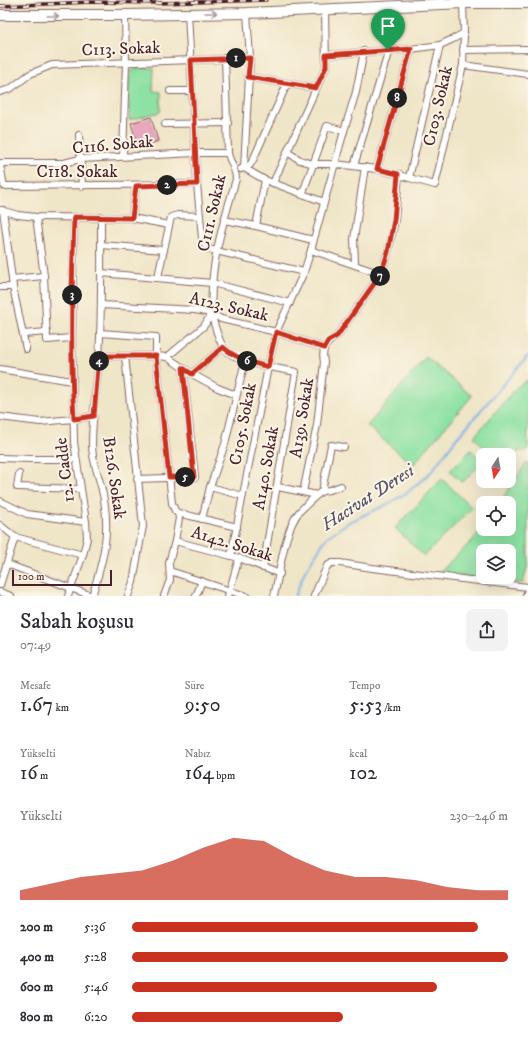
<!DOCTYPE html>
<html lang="tr">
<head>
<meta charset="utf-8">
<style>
  body { margin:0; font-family:"IM FELL DW Pica",serif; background:#f2f2f3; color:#2b2b33; height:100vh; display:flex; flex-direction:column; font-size:15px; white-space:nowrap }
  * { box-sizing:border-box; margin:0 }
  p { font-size:13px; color:#7c7c81 }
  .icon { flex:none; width:22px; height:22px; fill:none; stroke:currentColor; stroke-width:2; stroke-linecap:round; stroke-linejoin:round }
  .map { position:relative; height:596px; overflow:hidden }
  .sheet { display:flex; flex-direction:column; background:#fff; flex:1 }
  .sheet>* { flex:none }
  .needle { width:26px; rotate:191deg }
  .buttons { position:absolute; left:476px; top:448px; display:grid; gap:8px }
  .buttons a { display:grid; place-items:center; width:40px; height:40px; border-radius:8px; background:#fff; box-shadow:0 4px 16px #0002; font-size:20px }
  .scale { position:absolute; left:12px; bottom:10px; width:100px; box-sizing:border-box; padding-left:4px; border:2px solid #4a1f2b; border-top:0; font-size:11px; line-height:14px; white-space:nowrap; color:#4a1f2b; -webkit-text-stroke:3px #fcf5e5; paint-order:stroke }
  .pin { position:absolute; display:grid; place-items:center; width:34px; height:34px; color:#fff; margin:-41px -17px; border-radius:50% 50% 50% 0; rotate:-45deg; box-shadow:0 0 4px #0007 }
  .pin .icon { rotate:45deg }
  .km { position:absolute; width:20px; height:20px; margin:-10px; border-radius:50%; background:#222; color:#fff; font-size:11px; line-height:20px; text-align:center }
  .round { display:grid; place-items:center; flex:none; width:42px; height:42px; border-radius:8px; background:#f2f2f3 }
  .summary { display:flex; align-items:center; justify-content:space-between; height:68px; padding:0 20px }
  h1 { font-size:22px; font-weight:600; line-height:30px }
  .figures { display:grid; grid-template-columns:repeat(3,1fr); gap:6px; height:68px; padding:4px 20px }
  .figures div { display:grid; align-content:center }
  .figures b { font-size:20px; font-weight:600 }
  .figures small { font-size:11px; font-weight:400 }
  .figures p { font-size:11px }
  .chart { height:112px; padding:8px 20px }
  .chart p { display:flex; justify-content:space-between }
  .chart svg { width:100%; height:72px; margin-top:4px; fill:#c8321e; opacity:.7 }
  ul { padding:0 20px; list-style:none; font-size:13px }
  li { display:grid; grid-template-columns:64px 48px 1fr; align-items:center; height:30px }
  li i { height:10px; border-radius:5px; background:#c8321e }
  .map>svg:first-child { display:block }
  .green { fill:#8ce1a3; stroke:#6b8067; fill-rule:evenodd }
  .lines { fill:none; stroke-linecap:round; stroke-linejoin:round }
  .stream { stroke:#7ab0e8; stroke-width:2 }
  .building { fill:#e8a1bb }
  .minor-casing { stroke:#846462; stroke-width:8 }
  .trunk-casing { stroke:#846462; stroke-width:12 }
  .minor { stroke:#fff; stroke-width:6 }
  .trunk { stroke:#fff; stroke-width:10 }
  .rail-casing { stroke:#4a1f2b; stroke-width:3.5 }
  .rail { stroke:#fcf5e5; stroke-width:2; stroke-dasharray:6; stroke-linecap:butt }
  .oneway { stroke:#ae9aa0 }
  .route-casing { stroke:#fff; stroke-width:8 }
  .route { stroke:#c8321e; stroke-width:5 }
  .labels { text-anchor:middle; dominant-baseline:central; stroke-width:4; stroke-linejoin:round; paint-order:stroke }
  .street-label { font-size:17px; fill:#4a1f2b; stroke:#fcf5e5 }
  .water-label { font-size:18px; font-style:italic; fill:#5b526d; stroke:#fcf5e5 }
</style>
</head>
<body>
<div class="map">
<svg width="528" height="596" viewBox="0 0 528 596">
  <rect width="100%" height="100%" fill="#fcf5e5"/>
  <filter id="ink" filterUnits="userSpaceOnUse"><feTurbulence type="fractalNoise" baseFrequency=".025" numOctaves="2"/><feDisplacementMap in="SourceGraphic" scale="8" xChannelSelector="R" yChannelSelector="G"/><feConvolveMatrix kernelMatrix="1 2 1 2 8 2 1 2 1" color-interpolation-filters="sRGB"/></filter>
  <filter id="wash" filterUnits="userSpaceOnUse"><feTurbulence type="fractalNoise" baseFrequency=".012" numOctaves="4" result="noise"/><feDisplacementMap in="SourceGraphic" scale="16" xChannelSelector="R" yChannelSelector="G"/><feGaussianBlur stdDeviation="0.9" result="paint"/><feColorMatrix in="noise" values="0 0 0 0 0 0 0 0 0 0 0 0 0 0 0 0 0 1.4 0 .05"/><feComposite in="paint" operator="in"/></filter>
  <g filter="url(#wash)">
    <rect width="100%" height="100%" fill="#efe5c7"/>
    <g class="green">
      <polygon points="138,68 154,68 153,91 161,92 160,112 129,120 129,79 132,71"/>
      <polygon points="426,357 472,396 413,465 367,426"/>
      <polygon points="528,380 528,450 518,452 509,462 509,455 491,455 474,437 517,387"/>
      <polygon points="471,450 483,462 462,483 450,471"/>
      <path d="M 527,462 L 528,463 L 528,564 L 523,583 L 438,573 L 473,540 L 483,526 L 483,529 L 509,529 L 509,503 L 499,503 ZM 483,551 L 509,551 L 509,577 L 483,577 Z"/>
      <polygon points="442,479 472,508 424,556 395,528"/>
    </g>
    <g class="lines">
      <polyline class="stream" points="295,596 305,571 327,537 349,522 386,505 408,492 431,472 456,439 528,356"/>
    </g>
    <g id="blocks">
      <polygon class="building" points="151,117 158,141 138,147 131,123"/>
    </g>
  </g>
  <g filter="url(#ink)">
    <use href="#blocks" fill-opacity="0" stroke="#846462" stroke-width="1"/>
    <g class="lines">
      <g class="minor-casing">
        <g id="minor">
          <polyline points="188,13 197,184 202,238 204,244 208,249 304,272"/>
          <polyline points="247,13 250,58 244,168 265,180 324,202"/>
          <polyline points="463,50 528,49"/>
          <polyline points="326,55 411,49 440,45"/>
          <polyline points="463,65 528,74"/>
          <polyline points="248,77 315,88"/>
          <polyline points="170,91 192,91"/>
          <polyline points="0,92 10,89 30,74 52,65 250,58"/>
          <polyline points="165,124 228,123"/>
          <polyline points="79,135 82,186"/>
          <polyline points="287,152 300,160 313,164 335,164 377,169 435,185 463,65 464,33"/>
          <polyline points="123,156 126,63 125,15"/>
          <polyline points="0,163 64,163 80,159 195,153 228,153"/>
          <polyline points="0,165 4,186 197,184"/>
          <polyline points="354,166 389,50"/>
          <polyline points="241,169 250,165 253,160 287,84"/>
          <polyline points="377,169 411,49"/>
          <polyline points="409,178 440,45 453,39 464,33 463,3"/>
          <polyline points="273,183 326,67 325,10"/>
          <polyline points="302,195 327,126 344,131"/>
          <polyline points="0,210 18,215 36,217 132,218 169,225"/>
          <polyline points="3,210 13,287 26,349"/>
          <polyline points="36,217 44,276 47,340 72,338"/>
          <polyline points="132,218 136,186"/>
          <polyline points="224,220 256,226 313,240"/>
          <polyline points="256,226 265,180"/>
          <polyline points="101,245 164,250"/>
          <polyline points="311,250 381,274"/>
          <polyline points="355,264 354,239 365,167"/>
          <polyline points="101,273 212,283 290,303"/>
          <polyline points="158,277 171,217 178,215 200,216"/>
          <polyline points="12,279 44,276"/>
          <polyline points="0,287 13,287"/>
          <polyline points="101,305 195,310 211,313 221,319 276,332 324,348"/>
          <path d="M 211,313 C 214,323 218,340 224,348 C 237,364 277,368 296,372 L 263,568"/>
          <polyline points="100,333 156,337 156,356 172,503 175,511 178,513 179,518 175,541 169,563 170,580 164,596"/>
          <polyline points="23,334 47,332"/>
          <polyline points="99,356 156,356 167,357 192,374 218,388 236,395"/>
          <polyline points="125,356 143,526 133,582 128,596"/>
          <path d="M 167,357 L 203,327 C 213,316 211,301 212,287 C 214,250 226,214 236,179 C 236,169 230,163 228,153 L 225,58"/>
          <polyline points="0,369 72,381"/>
          <polyline points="192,374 223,347"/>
          <polyline points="0,417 40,422 74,419 94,416"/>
          <polyline points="0,458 31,459 76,459"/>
          <polyline points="19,474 17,487 80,489"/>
          <polyline points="137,479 195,477 183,368"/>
          <polyline points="210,487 243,496"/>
          <polyline points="278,487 317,495"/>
          <polyline points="322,491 331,445 344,447"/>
          <path d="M 303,492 L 317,425 L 324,362 C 321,348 326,343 337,336 L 381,274 L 388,252 L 395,220 L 399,174"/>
          <polyline points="0,501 27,514 86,522"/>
          <polyline points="178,513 237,527"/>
          <polyline points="202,519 210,487 225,444 245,361"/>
          <polyline points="0,525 15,537 83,555"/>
          <polyline points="175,541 239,558 280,574"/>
          <polyline points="231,556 268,367 276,332 304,272 311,250 344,131 356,92 364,51"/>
          <path d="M 7,564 L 92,596 C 103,561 111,532 103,495 C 100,478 92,462 92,445 C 92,416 97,386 99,357 C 102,311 101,264 101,217"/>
          <polyline points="170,571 246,596"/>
          <polyline points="0,585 15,537"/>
          <polyline points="0,592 11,596"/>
          <polyline points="68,596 83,555 87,538 86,522 74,442 72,338 74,217"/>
          <polyline points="196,596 202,581"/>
          <polyline points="228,596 239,558"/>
          <path d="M 274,596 C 280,572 284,531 299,512 C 306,505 314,497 322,491 L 330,490 L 341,486"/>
          <polyline points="314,596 327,566 332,563 340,563 372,568 528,587"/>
          <polyline points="526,596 528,589"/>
        </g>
      </g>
      <g class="trunk-casing">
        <polyline id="trunk" points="0,15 125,15 247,13 463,3 528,3"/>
      </g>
      <use href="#minor" class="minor"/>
      <use href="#trunk" class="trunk"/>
      <g class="rail-casing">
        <polyline id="rail" points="0,6 91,2 159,3 266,0"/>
      </g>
      <use href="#rail" class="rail"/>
    </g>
    <defs><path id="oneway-shaft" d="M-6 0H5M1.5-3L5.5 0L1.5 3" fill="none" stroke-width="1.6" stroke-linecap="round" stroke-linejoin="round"/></defs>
    <g class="oneway">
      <use href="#oneway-shaft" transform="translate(211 13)"/>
      <use href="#oneway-shaft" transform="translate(53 16)"/>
    </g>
  </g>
  <g class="lines" filter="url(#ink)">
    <g class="route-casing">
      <path id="route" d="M 411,49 L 377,169 L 398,174 L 394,220 L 388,252 L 381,274 L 337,336 L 328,341 L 324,348 L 276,332 L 268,367 C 251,362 236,359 223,347 L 192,374 L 183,368 L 194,477 L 169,477 L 156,356 L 99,356 L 94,416 L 74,419 C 70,352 72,284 74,217 L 132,218 L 136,186 L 197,184 L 191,60 L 250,58 L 248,77 L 316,88 L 326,67 L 326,55 Z"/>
    </g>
    <use href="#route" class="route"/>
  </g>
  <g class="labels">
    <g class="street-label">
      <text transform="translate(121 49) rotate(-2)">C113. Sokak</text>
      <text transform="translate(438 106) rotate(-77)">C103. Sokak</text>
      <text transform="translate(113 145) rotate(-5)">C116. Sokak</text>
      <text x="77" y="172">C118. Sokak</text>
      <text transform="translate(212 213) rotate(-77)">C111. Sokak</text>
      <text transform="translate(229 307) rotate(13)">A123. Sokak</text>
      <text transform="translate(302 418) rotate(-81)">A139. Sokak</text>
      <text transform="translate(243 424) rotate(-79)">C105. Sokak</text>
      <text transform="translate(266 468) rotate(-80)">A140. Sokak</text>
      <text transform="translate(65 470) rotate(-97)">12. Cadde</text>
      <text transform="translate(114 478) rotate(82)">B126. Sokak</text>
      <text transform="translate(232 544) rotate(17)">A142. Sokak</text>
    </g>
    <g class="water-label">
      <text transform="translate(368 498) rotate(-33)">Hacivat Deresi</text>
    </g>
  </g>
</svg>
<div class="buttons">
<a><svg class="needle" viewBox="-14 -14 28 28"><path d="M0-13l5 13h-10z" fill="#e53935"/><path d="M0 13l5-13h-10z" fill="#7c7c81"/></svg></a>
<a><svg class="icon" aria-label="locate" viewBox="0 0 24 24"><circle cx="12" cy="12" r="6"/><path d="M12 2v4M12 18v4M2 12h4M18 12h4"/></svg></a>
<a><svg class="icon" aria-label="layers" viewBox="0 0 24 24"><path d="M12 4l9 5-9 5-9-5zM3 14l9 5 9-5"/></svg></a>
</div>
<div class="scale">100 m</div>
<div class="pin" style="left:388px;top:50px;background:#1e9e55"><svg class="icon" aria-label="arrive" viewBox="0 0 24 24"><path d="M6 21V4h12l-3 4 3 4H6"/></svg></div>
<b class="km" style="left:236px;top:58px">1</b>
<b class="km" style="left:167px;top:185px">2</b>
<b class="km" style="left:72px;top:295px">3</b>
<b class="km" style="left:99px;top:361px">4</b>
<b class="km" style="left:185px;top:477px">5</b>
<b class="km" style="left:247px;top:361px">6</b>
<b class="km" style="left:380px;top:276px">7</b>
<b class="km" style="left:397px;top:98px">8</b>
</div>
<section class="sheet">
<div class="summary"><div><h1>Sabah koşusu</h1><p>07:49</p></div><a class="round"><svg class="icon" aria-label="share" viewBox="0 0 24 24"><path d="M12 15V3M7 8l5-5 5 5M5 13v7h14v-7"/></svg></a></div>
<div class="figures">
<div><p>Mesafe</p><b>1.67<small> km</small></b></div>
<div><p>Süre</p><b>9:50</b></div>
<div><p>Tempo</p><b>5:53<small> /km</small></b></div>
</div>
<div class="figures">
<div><p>Yükselti</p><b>16<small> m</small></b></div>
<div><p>Nabız</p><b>164<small> bpm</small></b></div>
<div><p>kcal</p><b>102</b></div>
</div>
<div class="chart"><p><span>Yükselti</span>230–246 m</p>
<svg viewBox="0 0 160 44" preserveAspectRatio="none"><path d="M0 44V38L10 34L20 30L30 28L40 26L50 20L60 12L70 6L80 8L90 18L100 26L110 30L120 30L130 32L140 36L150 38L160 38V44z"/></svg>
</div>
<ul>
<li><b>200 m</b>5:36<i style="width:92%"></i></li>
<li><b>400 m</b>5:28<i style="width:100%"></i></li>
<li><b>600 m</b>5:46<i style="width:81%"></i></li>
<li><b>800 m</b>6:20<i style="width:56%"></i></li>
</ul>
</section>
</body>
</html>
